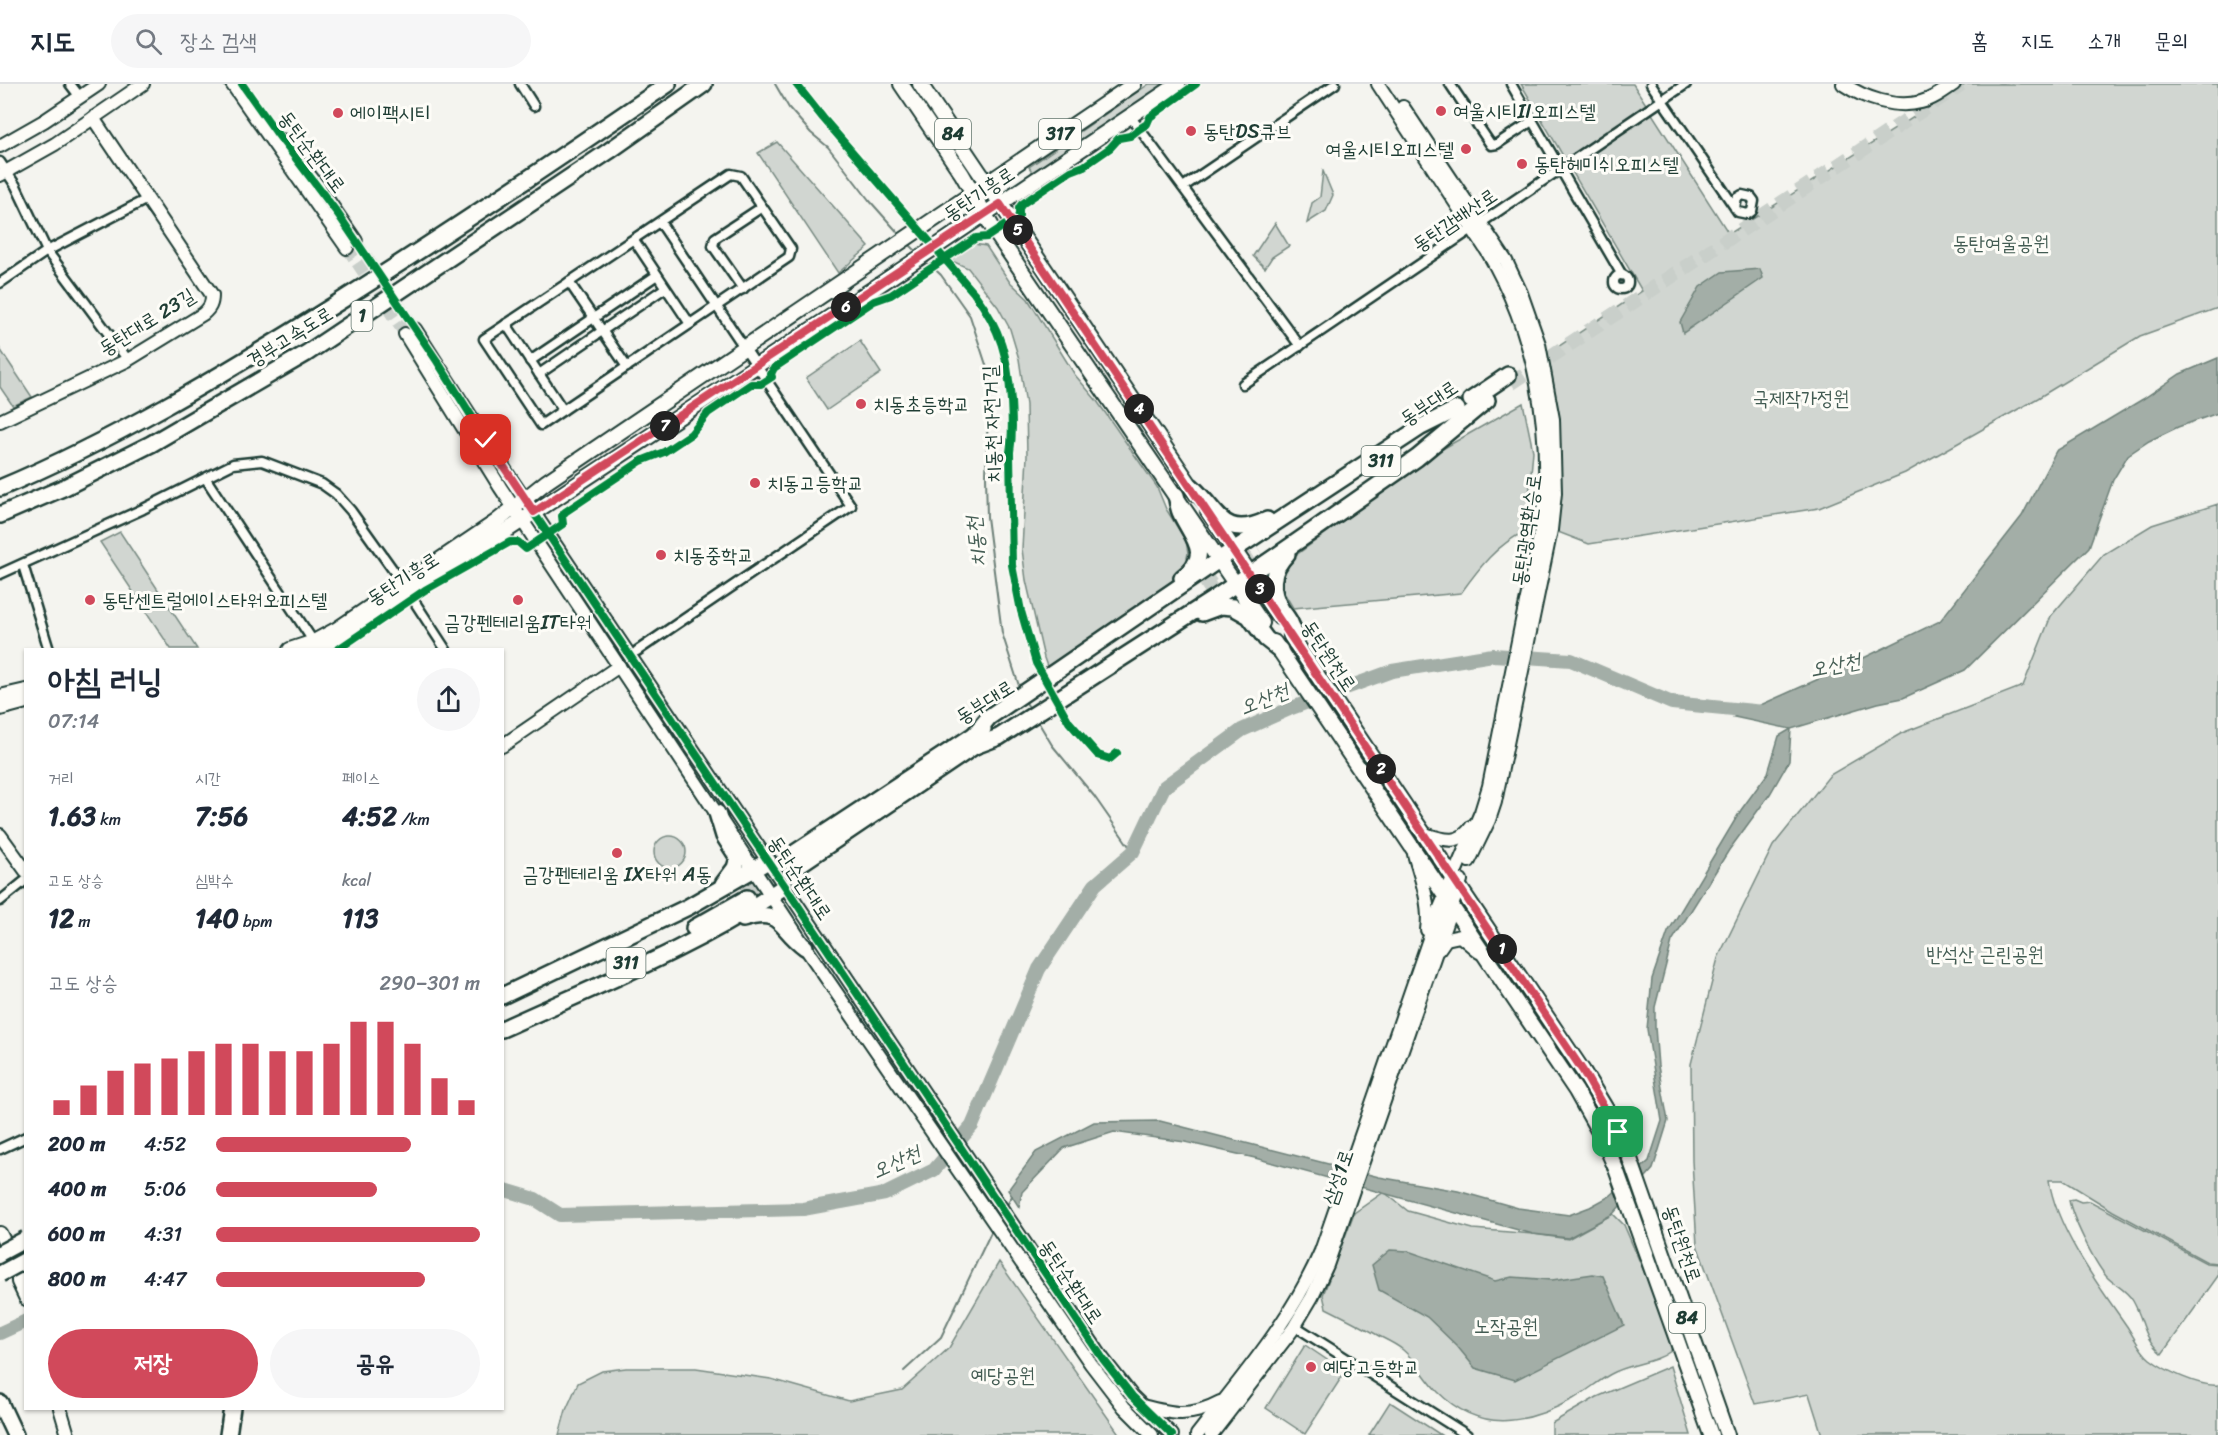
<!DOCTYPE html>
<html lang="ko">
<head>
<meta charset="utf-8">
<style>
  body { margin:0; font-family:Sriracha,"Poor Story",sans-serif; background:#f6f6f7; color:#1f2937; height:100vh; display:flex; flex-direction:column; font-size:22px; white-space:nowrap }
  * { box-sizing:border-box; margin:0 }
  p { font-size:20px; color:#747a83 }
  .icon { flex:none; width:33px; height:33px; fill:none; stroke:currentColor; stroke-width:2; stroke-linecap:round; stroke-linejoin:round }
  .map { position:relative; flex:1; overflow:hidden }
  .details { position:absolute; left:24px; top:564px; width:480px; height:762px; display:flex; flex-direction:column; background:#fff; border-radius:0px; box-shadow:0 2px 4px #0004 }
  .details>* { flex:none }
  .pin { position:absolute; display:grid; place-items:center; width:51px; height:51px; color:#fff; margin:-26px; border-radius:12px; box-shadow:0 3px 9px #0006 }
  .km { position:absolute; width:30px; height:30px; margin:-15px; border-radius:50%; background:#222; color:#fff; font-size:16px; line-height:30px; text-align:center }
  .round { display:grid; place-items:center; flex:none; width:63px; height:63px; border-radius:32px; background:#f6f6f7 }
  .head { display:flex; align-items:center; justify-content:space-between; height:102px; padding:0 24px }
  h1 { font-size:33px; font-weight:800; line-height:45px }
  .stats { display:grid; grid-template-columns:repeat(3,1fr); gap:9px; height:102px; padding:6px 24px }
  .stats div { display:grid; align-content:center }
  .stats b { font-size:26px; font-weight:800 }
  .stats small { font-size:16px; font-weight:400 }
  .stats p { font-size:16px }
  .chart { height:168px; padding:12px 24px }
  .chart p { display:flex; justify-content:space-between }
  .chart svg { width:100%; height:108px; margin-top:6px; stroke:#d1495b; stroke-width:6 }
  .action { display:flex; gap:12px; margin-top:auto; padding:12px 24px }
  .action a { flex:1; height:69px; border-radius:36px; background:#d1495b; color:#fff; font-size:24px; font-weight:800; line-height:69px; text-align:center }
  .action a+a { background:#f6f6f7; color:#1f2937 }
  ul { padding:0 24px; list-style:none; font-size:20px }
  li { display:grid; grid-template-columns:96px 72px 1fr; align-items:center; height:45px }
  li i { height:15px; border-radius:8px; background:#d1495b }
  header { display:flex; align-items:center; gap:36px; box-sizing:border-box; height:84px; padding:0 30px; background:#fff; border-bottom:2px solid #e0e1e3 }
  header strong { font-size:28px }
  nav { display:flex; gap:33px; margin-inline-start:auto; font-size:21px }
  .search { width:420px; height:54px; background:#f6f6f7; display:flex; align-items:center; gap:15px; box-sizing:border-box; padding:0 21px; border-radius:33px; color:#747a83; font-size:22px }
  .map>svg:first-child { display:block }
  .green { fill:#d1d6d1; stroke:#788a82; stroke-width:1.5 }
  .water { fill:#a3aea7; stroke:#6e8179; stroke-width:1.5 }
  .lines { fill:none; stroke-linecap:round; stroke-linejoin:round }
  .stream { stroke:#6e8179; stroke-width:2 }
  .river { stroke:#a3aea7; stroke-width:14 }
  .secondary-tunnel { stroke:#c9cfca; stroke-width:12; stroke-dasharray:12 6; stroke-linecap:butt }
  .highway-tunnel { stroke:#c9cfca; stroke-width:15; stroke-dasharray:15 8; stroke-linecap:butt }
  .street-casing { stroke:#1f3d34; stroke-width:13 }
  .secondary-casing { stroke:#1f3d34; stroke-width:16 }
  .primary-casing { stroke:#1f3d34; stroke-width:18 }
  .highway-casing { stroke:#1f3d34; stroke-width:20 }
  .street { stroke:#fdfcf7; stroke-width:8 }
  .secondary { stroke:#fdfcf7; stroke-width:12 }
  .primary { stroke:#fdfcf7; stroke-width:14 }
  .highway { stroke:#fdfcf7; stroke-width:15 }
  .highway-bridge-casing { stroke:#1f3d34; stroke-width:20; stroke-linecap:butt }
  .highway-bridge { stroke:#fdfcf7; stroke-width:15 }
  .cycleway-casing { stroke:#fdfcf7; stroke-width:11 }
  .cycleway { stroke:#00873e; stroke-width:8 }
  .route-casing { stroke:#fff; stroke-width:12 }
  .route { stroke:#d1495b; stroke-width:8 }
  .poi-dot { fill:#d1495b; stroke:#fdfcf7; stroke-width:2 }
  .labels { text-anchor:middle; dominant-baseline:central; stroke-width:6; stroke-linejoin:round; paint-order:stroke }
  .shield { fill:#fdfcf7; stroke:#62766e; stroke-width:1.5 }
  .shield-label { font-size:18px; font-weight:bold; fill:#1f3d34 }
  .poi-label { font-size:20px; fill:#1f3d34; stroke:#fdfcf7; text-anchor:start }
  .street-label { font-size:20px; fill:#1f3d34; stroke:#fdfcf7 }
  .park-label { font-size:20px; fill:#435c53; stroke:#fdfcf7 }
  .water-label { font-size:21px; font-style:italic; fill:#475f56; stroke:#fdfcf7 }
</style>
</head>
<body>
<header>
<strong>지도</strong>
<div class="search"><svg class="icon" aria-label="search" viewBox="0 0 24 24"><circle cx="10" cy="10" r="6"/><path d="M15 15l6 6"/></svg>장소 검색</div>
<nav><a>홈</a><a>지도</a><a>소개</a><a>문의</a></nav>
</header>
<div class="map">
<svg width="2218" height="1351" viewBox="0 0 2218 1351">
  <rect width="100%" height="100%" fill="#f4f4ef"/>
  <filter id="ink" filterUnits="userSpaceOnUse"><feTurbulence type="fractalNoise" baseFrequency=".0167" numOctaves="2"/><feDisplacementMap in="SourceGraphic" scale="12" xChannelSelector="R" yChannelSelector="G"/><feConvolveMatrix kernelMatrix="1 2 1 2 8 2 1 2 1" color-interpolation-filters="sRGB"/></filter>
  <g filter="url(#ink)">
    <g class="green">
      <polygon points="1149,0 1171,0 1038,90 1033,89 1029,83"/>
      <polygon points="1521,0 1633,0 1729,150 1966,0 2218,0 2218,224 2140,252 2038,314 1905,389 1819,424 1589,460 1558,448 1560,381 1547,270 1642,207"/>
      <polygon points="777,58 869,163 838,189 758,69"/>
      <polygon points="1323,87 1333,111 1326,127 1307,139 1312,119 1320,113"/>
      <polygon points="1275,139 1289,162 1272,173 1265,184 1253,172"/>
      <polygon points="974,160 986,162 1009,197 1028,215 1075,291 1097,317 1157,403 1166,425 1186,457 1188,469 1185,484 1164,505 1048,585 1044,574 1026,496 1022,465 1027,372 1026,321 1019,275 1010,245 998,223 968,184 950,176"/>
      <polygon points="860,257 881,289 827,326 806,294"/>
      <polygon points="0,265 32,313 13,322 0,303"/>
      <path d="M 1523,319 L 1533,367 L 1526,447 C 1497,460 1479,484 1461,509 L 1293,524 L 1280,502 L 1283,487 L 1292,474 L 1439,367 Z"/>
      <path d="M 2218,420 L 2218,1179 L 2207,1178 L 2113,1127 L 2063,1096 L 2049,1096 C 2056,1144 2098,1201 2126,1241 C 2133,1251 2140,1267 2150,1275 C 2164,1286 2200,1303 2218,1301 L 2218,1351 L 1822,1351 L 1809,1310 L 1755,1320 L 1697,1161 L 1692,1077 L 1691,980 L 1718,874 L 1773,762 L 1830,691 L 1902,649 L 2023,602 L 2051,532 L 2104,470 L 2152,441 Z"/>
      <polygon points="120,448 197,565 171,565 100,458"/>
      <circle cx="670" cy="768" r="16"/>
      <path d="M 1384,1108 L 1408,1127 L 1473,1145 L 1533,1150 L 1568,1155 L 1613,1130 L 1624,1141 L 1673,1255 L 1671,1267 C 1654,1280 1630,1279 1611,1290 C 1598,1297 1586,1308 1573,1315 C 1526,1341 1479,1349 1438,1308 C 1425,1295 1417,1278 1403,1266 C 1396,1260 1387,1256 1379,1252 C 1362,1242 1344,1233 1326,1224 L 1323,1211 L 1354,1129 Z"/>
      <path d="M 2074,1115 L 2081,1118 L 2090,1117 L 2206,1179 L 2218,1180 L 2218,1192 L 2162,1270 C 2142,1253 2145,1238 2133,1217 C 2127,1206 2114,1201 2106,1192 C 2094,1178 2072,1133 2069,1116 Z"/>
      <polygon points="999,1178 1120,1351 559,1351 566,1326 578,1299 602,1287 626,1284 696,1284 771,1295 849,1317 902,1306 949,1264"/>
      <polygon points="1305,1261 1345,1288 1305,1350 1266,1324"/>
      <polygon points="1670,1282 1691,1351 1552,1351 1552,1339 1597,1313"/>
      <polygon points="1390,1318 1441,1351 1369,1351"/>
    </g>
    <g class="water">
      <polygon points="1760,185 1763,194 1683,249 1680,238 1700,203 1722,188"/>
      <polygon points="2218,274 2218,329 2178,343 2149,357 2128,371 2113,396 2089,463 1965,586 1903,614 1878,619 1791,645 1789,677 1770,710 1729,766 1672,857 1655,923 1655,943 1658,982 1668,1037 1653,1085 1613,1130 1568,1154 1533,1150 1255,1074 1185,1058 1114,1048 1064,1064 1022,1108 1019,1123 1008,1106 1036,1068 1094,1038 1160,1037 1379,1093 1458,1107 1518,1124 1569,1131 1590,1123 1610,1112 1649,1077 1662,1037 1647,945 1652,895 1668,848 1741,726 1768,689 1779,652 1791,645 1734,633 1843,584 1940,537 2022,432 2056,367 2143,315 2180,290"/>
      <polygon points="1390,1166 1408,1167 1495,1197 1512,1193 1552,1196 1593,1190 1603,1192 1624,1241 1515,1296 1475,1284 1457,1262 1427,1233 1379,1206 1372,1181"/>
    </g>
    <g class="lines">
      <g class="stream">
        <polyline points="775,0 789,24 811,49 828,63 869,116 901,152"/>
        <polyline points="907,158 918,169"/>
        <polyline points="926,177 941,191 970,232 989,290 986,392 987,433 1002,549 1020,605"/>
        <polyline points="1024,616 1031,626"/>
        <polyline points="1037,636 1052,661 1094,712 1133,768"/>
        <polyline points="1006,1123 1012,1112"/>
        <polyline points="904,1287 941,1253 992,1146"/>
      </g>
      <g class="river">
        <polyline points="502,1105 535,1115 560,1131 803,1125 885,1110 934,1086 972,1042 1039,885 1095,801 1133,768 1164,703 1242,646 1289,625 1392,587 1493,571 1571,576 1672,619 1764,628"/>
        <polyline points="0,1249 26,1237"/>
      </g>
      <g class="secondary-tunnel">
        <polyline points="356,157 415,245"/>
        <polyline points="347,164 405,250"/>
      </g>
      <g class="highway-tunnel">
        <polyline points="1511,299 1961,0"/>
        <polyline points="1200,498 1249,466"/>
        <polyline points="1204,508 1262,470"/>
        <polyline points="740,804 790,772"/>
        <polyline points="747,814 797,782"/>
      </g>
      <g class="street-casing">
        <g id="street">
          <polyline points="70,0 80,13"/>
          <polyline points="520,0 534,22"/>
          <polyline points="1450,0 1491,61 1497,60 1532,37"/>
          <polyline points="1511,0 1622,191"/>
          <polyline points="1651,0 1738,128 1748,130 1752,127 1754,117 1751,113 1742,111 1737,114 1735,124"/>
          <polyline points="1130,32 1300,262"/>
          <polyline points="0,78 16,102 47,167 128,276"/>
          <polygon points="731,90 741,92 791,165 789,173 541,341 484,255"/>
          <polyline points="1183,103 1335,0"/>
          <polyline points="634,156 690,240"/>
          <circle cx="1621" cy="198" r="7"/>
          <polyline points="569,198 627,283"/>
          <polyline points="0,199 47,167 147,115"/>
          <polyline points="743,205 713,162 715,154 762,123"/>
          <polyline points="506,240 563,326"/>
          <polyline points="530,277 657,191"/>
          <polyline points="539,290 665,204"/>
          <polyline points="1243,300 1686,0"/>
          <polyline points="206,395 315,560"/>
          <polyline points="23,481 49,566"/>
          <polyline points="0,490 143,425 233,380 262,377 322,400 336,410 351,427 403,500 446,566"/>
          <polyline points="637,567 851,422 660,138"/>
          <polyline points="0,817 26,796"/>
          <polyline points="0,1065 26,1053"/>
          <polyline points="1295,1242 1467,1351"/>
        </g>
      </g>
      <g class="secondary-casing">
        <g id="secondary">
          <polyline points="232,0 347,164"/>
          <path d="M 1843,0 C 1864,14 1895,25 1921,18 C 1933,15 1944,7 1954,0"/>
          <polyline points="1403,23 1506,177 1521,209 1539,260 1553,335 1555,409 1551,446 1495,718 1489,736 1469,777"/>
          <polyline points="282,56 321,106 356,157"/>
          <polyline points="0,62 44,37 99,0"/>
          <polyline points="0,91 55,60 143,0"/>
          <polyline points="415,245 511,395 1103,1275 1132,1312 1172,1351"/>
          <polyline points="405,250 500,403 805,863 1091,1280 1124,1323 1152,1351"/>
          <path d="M 0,337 L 128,276 L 203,230 C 210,224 212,220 212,211 L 93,34"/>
          <polyline points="502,662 619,582"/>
          <path d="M 1425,750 C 1444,756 1459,762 1472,742"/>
          <polyline points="0,751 26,787"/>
          <path d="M 1414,770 C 1421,795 1431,820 1427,846"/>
          <polyline points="1439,865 1446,855 1460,852 1479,868"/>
          <polyline points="0,1149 18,1184 18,1198 26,1215"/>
          <path d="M 1142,1322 C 1173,1330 1190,1334 1220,1318"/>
          <polyline points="60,1324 68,1351"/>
          <path d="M 1197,1351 C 1244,1290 1290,1239 1321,1167 L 1439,826 L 1481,728 L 1489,702 C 1500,647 1511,592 1522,537 C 1529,504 1537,472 1542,439 C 1553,346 1535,247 1487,167 L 1378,0"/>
          <polyline points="1211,1351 1293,1245 1312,1213 1327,1181 1461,796"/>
        </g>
      </g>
      <g class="primary-casing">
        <g id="primary">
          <polyline points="901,0 962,90 995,148 1262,539"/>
          <polyline points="920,0 1197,411"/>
          <polyline points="1208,427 1279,533"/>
          <polyline points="1291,552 1583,987 1609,1030 1629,1072 1727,1351"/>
          <polyline points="1274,558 1576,1007 1603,1055 1616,1085 1711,1351"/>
          <polyline points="290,566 314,558 336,546 496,438 546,398 1134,0"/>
          <polyline points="319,566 365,539 503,449 882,199 1178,0"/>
          <polyline points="0,613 26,607"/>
          <polyline points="0,624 26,617"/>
        </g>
      </g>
      <g class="highway-casing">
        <g id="highway">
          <polyline points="1471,316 1508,291"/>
          <path d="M 1191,402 C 1219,427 1222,457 1267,436"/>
          <path d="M 0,404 C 114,356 219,293 323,228 C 440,155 554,78 668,0"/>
          <path d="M 1176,411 C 1178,418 1178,425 1181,430 C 1193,455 1213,470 1182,494"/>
          <polyline points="0,431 65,403 151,360 307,269 609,67 704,0"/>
          <path d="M 1287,470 C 1271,486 1269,505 1281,525 C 1284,530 1289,535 1291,541 C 1294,546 1295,553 1296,559"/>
          <polyline points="1202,529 1221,522 1233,523 1249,532 1266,555 1280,566"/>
          <polyline points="975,650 989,633 1220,475 1421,343 1457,325"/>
          <polyline points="975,662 999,653 1215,514 1314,446 1417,374 1487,316"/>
          <polyline points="717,729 724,752 738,774 735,784 723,800"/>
          <polyline points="790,772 983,645"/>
          <polyline points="797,782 982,657"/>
          <path d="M 743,835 C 783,823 778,844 805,863"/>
          <polyline points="694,844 747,814"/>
          <polyline points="502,912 688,823 768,777"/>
          <path d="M 502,945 C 598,901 699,862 785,802"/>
          <polyline points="0,1319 15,1351"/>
          <polyline points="228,1351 232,1324"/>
        </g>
      </g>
      <use href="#street" class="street"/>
      <use href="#secondary" class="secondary"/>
      <use href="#primary" class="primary"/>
      <use href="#highway" class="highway"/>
      <g class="highway-bridge-casing">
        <g id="highway-bridge">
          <polyline points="0,1169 26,1155"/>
          <polyline points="0,1190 26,1176"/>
        </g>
      </g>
      <use href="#highway-bridge" class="highway-bridge"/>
      <g class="cycleway-casing">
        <g id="cycleway">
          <polyline points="242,0 276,48 338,130 437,277 511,395 1103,1275 1132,1312 1172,1351"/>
          <path d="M 796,0 L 823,34 L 974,209 C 1001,245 1008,273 1011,317 C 1012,334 1013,350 1010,368 L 1012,481 L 1021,527 L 1036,579 L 1069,638 L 1098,671 L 1110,675 L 1117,669"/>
          <polyline points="337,566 425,506 510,458 518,458 526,465 563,440 562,432 565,428 641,377 664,368 691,350 708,329 751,300 761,300 772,293 771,290 774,284 874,217 891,211 976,154 987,153 1019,132 1019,124 1022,120 1071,87 1084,82 1110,64 1119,54 1130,52 1139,45 1147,40 1150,33 1196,0"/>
        </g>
      </g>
      <use href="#cycleway" class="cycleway"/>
    </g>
  </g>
  <g class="lines" filter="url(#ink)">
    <g class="route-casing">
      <polyline id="route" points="486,356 534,428 1000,120 1583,987 1618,1048"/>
    </g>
    <use href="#route" class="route"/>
  </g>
  <g class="poi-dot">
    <circle cx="1441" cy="27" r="6"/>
    <circle cx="338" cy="29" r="6"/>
    <circle cx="1191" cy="47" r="6"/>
    <circle cx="1466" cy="65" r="6"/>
    <circle cx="1522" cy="80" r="6"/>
    <circle cx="861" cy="320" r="6"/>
    <circle cx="755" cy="399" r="6"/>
    <circle cx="661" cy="471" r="6"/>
    <circle cx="90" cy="516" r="6"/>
    <circle cx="518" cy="516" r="6"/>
    <circle cx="617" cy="769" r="6"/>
    <circle cx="1311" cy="1283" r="6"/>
  </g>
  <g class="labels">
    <g class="shield">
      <rect x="935" y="35" width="36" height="30" rx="4.5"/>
      <rect x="1039" y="35" width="42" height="30" rx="4.5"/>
      <rect x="351.5" y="217" width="21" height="30" rx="4.5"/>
      <rect x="1361.5" y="362" width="39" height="30" rx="4.5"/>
      <rect x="606.5" y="864" width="39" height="30" rx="4.5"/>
      <rect x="1669" y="1219" width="36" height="30" rx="4.5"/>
    </g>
    <g class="shield-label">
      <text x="953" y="50">84</text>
      <text x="1060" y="50">317</text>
      <text x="362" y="232">1</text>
      <text x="1381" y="377">311</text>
      <text x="626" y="879">311</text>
      <text x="1687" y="1234">84</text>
    </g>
    <g class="poi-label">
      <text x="1453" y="27">여울시티II오피스텔</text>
      <text x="350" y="29">에이팩시티</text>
      <text x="1203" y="47">동탄DS큐브</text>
      <text x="1454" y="65" text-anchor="end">여울시티오피스텔</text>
      <text x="1534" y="80">동탄헤미쉬오피스텔</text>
      <text x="873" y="320">치동초등학교</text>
      <text x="767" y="399">치동고등학교</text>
      <text x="673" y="471">치동중학교</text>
      <text x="102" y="516">동탄센트럴에이스타워오피스텔</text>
      <text x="518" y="538" text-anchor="middle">금강펜테리움IT타워</text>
      <text x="617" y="790" text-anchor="middle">금강펜테리움 IX타워 A동</text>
      <text x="1323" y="1283">예당고등학교</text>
    </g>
    <g class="street-label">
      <text transform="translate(312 68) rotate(53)">동탄순환대로</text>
      <text transform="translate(979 110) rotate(-34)">동탄기흥로</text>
      <text transform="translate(1455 136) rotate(-34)">동탄감배산로</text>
      <text transform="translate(147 238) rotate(-32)">동탄대로 23길</text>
      <text transform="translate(290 253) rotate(-32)">경부고속도로</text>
      <text transform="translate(1429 319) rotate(-34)">동부대로</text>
      <text transform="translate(992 340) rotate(-92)">치동천 자전거길</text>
      <text transform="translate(1527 446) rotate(-82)">동탄광역환승로</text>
      <text transform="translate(403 495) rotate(-33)">동탄기흥로</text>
      <text transform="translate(1329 572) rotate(56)">동탄원천로</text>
      <text transform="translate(985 618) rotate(-32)">동부대로</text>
      <text transform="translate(800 794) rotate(56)">동탄순환대로</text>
      <text transform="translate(1338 1093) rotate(-71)">삼성1로</text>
      <text transform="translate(1682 1160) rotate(71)">동탄원천로</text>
      <text transform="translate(1071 1198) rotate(56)">동탄순환대로</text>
    </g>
    <g class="park-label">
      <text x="2001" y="159">동탄여울공원</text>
      <text x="1801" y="314">국제작가정원</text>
      <text x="1985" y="870">반석산 근린공원</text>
      <text x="1506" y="1242">노작공원</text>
      <text x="1003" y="1291">예당공원</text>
    </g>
    <g class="water-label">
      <text transform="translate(976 458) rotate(-96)">치동천</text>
      <text transform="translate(1835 581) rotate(-11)">오산천</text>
      <text transform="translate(1264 615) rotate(-22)">오산천</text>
      <text transform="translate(896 1078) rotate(-24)">오산천</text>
    </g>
  </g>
</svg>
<div class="pin" style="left:1618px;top:1048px;background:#1e9e55"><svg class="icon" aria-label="arrive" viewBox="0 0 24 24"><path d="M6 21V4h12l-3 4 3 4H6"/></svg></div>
<div class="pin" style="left:486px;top:356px;background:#d93025"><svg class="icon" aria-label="check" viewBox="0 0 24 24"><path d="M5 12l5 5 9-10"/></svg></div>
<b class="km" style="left:1502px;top:865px">1</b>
<b class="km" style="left:1381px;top:685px">2</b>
<b class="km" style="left:1260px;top:505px">3</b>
<b class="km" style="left:1139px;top:325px">4</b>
<b class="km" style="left:1018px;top:146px">5</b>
<b class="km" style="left:846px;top:223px">6</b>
<b class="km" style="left:665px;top:342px">7</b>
<section class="details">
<div class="head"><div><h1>아침 러닝</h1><p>07:14</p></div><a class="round"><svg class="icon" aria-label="share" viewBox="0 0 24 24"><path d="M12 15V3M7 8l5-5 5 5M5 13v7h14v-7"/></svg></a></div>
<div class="stats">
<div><p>거리</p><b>1.63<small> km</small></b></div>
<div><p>시간</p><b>7:56</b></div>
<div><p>페이스</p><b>4:52<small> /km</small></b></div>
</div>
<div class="stats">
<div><p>고도 상승</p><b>12<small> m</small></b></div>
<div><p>심박수</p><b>140<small> bpm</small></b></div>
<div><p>kcal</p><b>113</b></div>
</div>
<div class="chart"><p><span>고도 상승</span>290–301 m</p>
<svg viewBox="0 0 160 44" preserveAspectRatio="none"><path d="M5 44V38M15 44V32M25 44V26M35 44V23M45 44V21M55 44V18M65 44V15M75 44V15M85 44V18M95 44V18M105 44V15M115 44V6M125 44V6M135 44V15M145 44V29M155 44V38"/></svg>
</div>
<ul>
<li><b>200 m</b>4:52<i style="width:74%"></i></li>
<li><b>400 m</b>5:06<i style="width:61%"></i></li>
<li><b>600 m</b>4:31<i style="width:100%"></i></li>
<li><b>800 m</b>4:47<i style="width:79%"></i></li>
</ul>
<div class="action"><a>저장</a><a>공유</a></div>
</section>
</div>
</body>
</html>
